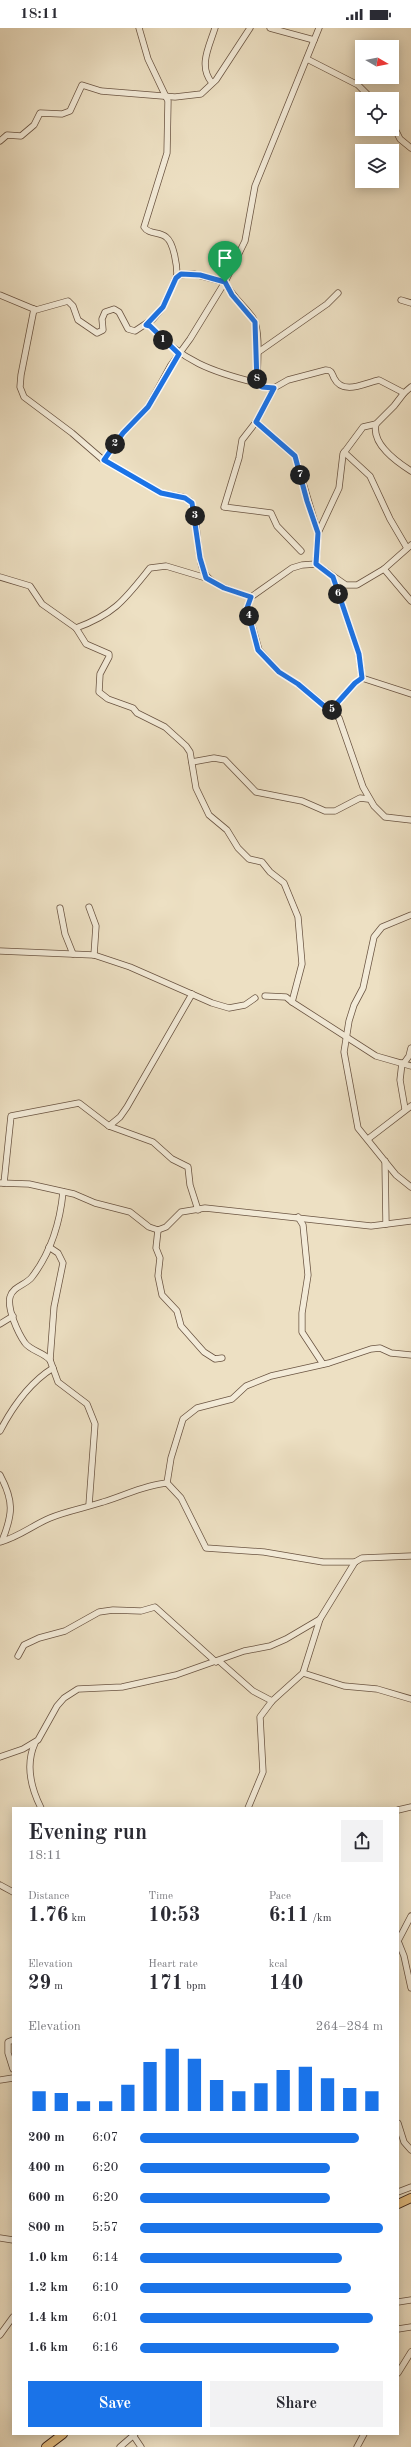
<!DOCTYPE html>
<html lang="en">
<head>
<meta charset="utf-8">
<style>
  body { margin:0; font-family:"Old Standard TT",serif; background:#f2f2f3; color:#2b2b33; height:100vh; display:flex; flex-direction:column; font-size:15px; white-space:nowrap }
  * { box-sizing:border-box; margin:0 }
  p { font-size:13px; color:#7c7c81 }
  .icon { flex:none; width:22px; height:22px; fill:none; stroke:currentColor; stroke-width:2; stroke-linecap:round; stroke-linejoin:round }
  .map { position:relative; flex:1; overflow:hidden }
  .side { position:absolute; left:12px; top:1779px; width:387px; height:628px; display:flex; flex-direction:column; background:#fff; border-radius:0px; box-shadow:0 2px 10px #0003 }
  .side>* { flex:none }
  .needle { width:26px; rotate:99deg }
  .tools { position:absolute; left:355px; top:12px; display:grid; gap:8px }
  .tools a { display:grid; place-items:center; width:44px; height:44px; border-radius:0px; background:#fff; box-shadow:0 2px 10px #0003; font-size:20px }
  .pin { position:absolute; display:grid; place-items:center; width:34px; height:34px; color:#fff; margin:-41px -17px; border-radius:50% 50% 50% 0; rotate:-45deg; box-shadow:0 0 4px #0007 }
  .pin .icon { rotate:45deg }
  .km { position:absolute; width:20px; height:20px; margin:-10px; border-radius:50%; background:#222; color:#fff; font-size:11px; line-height:20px; text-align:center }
  .round { display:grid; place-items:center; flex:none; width:42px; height:42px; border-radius:0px; background:#f2f2f3 }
  .head { display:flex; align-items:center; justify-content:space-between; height:68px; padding:0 16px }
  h1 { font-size:22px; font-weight:600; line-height:30px }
  .stats { display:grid; grid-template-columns:repeat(3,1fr); gap:6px; height:68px; padding:4px 16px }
  .stats div { display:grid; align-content:center }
  .stats b { font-size:20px; font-weight:600 }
  .stats small { font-size:11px; font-weight:400 }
  .stats p { font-size:11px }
  .chart { height:112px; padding:8px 16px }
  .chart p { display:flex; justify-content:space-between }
  .chart svg { width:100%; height:72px; margin-top:4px; stroke:#1a73e8; stroke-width:6 }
  .button { display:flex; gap:8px; margin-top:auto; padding:8px 16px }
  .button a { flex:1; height:46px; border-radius:0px; background:#1a73e8; color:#fff; font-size:16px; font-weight:600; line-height:46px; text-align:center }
  .button a+a { background:#f2f2f3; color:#2b2b33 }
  ul { padding:0 16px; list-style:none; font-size:13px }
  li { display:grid; grid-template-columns:64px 48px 1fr; align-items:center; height:30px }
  li i { height:10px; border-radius:5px; background:#1a73e8 }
  .status { display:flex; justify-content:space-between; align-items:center; height:28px; padding:0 20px; background:#fff; direction:ltr }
  .status svg { height:11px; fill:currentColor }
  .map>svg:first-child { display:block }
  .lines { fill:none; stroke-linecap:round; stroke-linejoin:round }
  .street-casing { stroke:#6a5442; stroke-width:7 }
  .primary-casing { stroke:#3f2517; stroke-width:10 }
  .street { stroke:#f3ebd8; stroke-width:5.5 }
  .primary { stroke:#e6c082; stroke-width:8 }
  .route-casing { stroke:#fff; stroke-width:8 }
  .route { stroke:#1a73e8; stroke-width:5 }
</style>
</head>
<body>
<div class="status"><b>18:11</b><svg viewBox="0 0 49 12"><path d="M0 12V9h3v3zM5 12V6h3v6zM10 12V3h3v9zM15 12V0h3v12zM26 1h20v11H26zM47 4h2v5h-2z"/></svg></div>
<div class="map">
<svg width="411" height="2419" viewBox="0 0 411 2419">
  <rect width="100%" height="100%" fill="#ede0c3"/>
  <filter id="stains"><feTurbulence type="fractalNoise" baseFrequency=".005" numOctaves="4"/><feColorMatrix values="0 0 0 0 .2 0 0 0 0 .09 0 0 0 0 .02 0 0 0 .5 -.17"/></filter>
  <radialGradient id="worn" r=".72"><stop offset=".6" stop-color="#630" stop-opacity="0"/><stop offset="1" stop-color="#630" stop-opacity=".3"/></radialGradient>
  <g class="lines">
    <g class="street-casing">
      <g id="street">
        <path d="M 139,0 L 148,31 L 168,73 L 167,125 L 144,199 C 149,207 159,203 166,209 C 174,215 177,238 177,247"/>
        <polyline points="270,0 314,12"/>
        <polyline points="307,31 358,57 372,71"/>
        <path d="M 212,55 C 198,38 209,19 215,0"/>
        <polyline points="392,95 400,111 411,120"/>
        <polyline points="0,113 7,107 21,108 34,97 40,85 62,86 70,83 82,57 101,63 175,69 201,66 216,52 250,0"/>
        <path d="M 0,267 L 36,282 L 68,273 L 73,278 L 78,292 L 97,305 L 103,302 L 102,291 L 105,284 L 114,281 L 119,284 L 128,301 L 135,303 L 153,291 L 163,279 L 177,247 L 194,246 L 225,254 C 232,269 244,277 253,290 C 261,302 257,340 257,355 L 262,359 L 274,360 L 288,352 L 326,342 C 332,342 332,346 334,350 C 343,368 365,355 379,352 L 404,365 L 411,359"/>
        <polyline points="401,272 411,275"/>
        <path d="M 34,281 L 21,347 L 20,359 L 24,369 L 72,405 L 102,431 L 161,465 L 183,469 L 190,473 C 195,480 195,489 196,497 C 202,551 198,552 251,569"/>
        <path d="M 146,297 L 150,298 C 182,333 212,344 257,355"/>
        <polyline points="257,325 327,276 338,265"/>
        <polyline points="274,360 256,394 242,412 239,430 224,479 271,485 277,498 301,523"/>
        <polyline points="256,394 295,428 318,505 316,536"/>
        <path d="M 376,396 C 371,416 397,434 411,443"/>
        <polyline points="344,424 370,448 390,491 407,520"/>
        <polyline points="104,432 123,405 148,379 171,337 190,311 225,254 245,213 255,158 319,0"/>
        <polyline points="318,505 339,460 343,426 363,399 376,396 394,378 404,365"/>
        <polyline points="411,517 384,541 357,557 346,557 316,536 302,537 292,540 251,569 247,580 259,622 279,644 298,656 339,690 363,759 374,778 385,789 411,792"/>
        <polyline points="384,541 411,573"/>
        <polyline points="0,549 30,558 42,576 76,600 86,616 109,626 109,629 100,646 99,664 108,671 133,680 137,685 165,699 186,718 190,724 196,760 209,787 227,802 238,820 249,831 262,834 270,844 284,855 298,889 302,936 292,974 376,1028 411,1038"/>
        <polyline points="333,549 359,626 362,650"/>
        <path d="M 76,600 C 115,586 125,571 150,540 L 166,538 L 206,550"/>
        <polyline points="330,683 355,655 362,650 411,666"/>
        <polyline points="192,734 214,730 225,732 256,764 302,773 325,783 335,783 360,770 368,771"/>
        <polyline points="89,879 96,898 94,927"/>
        <polyline points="60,880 65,906 73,926"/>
        <polyline points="411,887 382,899 374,909 363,960 354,977 349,993 344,1024 358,1100 396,1147 411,1159"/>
        <polyline points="0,923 94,927 130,939 212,975 229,980 245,977 255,970"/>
        <polyline points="265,968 286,969 292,974"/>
        <polyline points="402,1035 400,1052 405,1081"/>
        <polyline points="404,1035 409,1028 411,1020"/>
        <polyline points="109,1098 120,1089 127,1079 192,966"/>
        <polyline points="368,1111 411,1078"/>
        <polyline points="385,1133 386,1196"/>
        <polyline points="0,1155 29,1156 74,1166 95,1175 130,1184 149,1199 158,1202 166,1199 181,1184 205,1180 371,1198 411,1193"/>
        <polyline points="4,1155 11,1088 79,1075 109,1098 153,1114 172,1131 188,1139 190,1157 198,1182"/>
        <polyline points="298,1189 303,1197 308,1247 302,1285 302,1304 323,1336"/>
        <polyline points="158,1202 156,1220 160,1230 158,1248 162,1267 177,1283 181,1298 204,1324 215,1331 222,1330"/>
        <polyline points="49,1219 58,1225 63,1235 54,1279 50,1332 58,1354 87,1376 95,1396 89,1477"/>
        <polyline points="0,1296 13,1288"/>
        <path d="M 50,1332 C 43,1324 31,1323 25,1315 C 18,1305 7,1281 10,1269 C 13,1258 26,1257 32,1249 C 51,1224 60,1195 63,1164"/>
        <path d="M 0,1403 C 13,1378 29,1355 53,1340"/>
        <path d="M 0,1447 C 14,1473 13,1486 2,1513"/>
        <path d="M 0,1514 C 19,1509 33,1497 50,1490 C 67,1483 85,1480 103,1474 C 124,1468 144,1457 167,1455"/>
        <polyline points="355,1534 323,1534 264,1524 206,1520 181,1470 167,1455 171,1430 183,1391 197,1380 232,1371 246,1358 271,1348 329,1335 371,1321 380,1320 391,1325 411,1327"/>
        <polyline points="18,1628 24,1617 39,1610 65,1603 99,1584 113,1582 141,1583 155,1579 216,1634"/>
        <polyline points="219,1633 253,1663 272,1673"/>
        <polyline points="303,1645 344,1658 377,1661 411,1671"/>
        <path d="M 35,1715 C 25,1737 31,1760 41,1780"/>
        <polyline points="0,1729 23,1721 38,1712 57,1678 64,1670 78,1661 122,1659 176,1647 244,1623 270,1618 286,1611 320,1591 355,1534 362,1530 411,1528"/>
        <polyline points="248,1780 263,1744 260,1689 272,1673 303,1645 320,1591"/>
        <polyline points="398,1782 411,1779"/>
        <polyline points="0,1857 13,1864"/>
        <polyline points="398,1913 404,1928 411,1960"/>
        <polyline points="398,1913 411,1888"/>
        <polyline points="13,2012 8,2014 8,2025 13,2041"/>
        <polyline points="0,2052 13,2050"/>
        <polyline points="398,2095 404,2114 411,2122"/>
        <polyline points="398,2164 411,2159"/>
        <polyline points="0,2210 13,2212"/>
        <polyline points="398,2274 411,2272"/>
        <polyline points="398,2301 411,2299"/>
        <polyline points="0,2307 13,2289"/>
        <polyline points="398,2345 411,2324"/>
        <polyline points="133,2407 141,2419"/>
        <polyline points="120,2419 135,2406"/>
        <polyline points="357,2419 364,2406"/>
      </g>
    </g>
    <g class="primary-casing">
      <g id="primary">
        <polyline points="398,2176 411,2170"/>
        <polyline points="46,2419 63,2406"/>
      </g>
    </g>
    <use href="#street" class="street"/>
    <use href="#primary" class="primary"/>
  </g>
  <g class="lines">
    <g class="route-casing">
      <polygon id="route" points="181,246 200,247 225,254 232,267 255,294 257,355 262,359 274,360 256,394 295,428 307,473 318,505 316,536 333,549 359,626 362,650 355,655 330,683 298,656 279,644 258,622 247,580 251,569 224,560 206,550 200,530 192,475 185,470 161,465 104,432 123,405 148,379 179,326 150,298 146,297 163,279 176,250"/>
    </g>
    <use href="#route" class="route"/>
  </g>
  <rect width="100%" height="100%" filter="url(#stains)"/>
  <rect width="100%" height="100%" fill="url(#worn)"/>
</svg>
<div class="tools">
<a><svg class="needle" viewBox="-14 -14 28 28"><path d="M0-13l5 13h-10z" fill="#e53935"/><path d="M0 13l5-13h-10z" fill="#7c7c81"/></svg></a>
<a><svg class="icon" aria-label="locate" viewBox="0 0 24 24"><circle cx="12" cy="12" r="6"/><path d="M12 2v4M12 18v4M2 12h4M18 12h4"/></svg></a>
<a><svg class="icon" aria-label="layers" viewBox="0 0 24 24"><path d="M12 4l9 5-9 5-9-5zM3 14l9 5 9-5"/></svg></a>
</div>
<div class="pin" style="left:225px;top:254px;background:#1e9e55"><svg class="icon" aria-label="arrive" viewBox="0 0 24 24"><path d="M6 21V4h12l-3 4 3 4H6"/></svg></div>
<b class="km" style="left:163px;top:312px">1</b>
<b class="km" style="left:115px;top:416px">2</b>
<b class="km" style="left:195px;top:488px">3</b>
<b class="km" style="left:249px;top:588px">4</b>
<b class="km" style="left:332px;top:682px">5</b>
<b class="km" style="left:338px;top:566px">6</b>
<b class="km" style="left:300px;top:447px">7</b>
<b class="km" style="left:257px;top:351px">8</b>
<section class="side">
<div class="head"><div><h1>Evening run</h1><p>18:11</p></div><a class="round"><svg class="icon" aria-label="share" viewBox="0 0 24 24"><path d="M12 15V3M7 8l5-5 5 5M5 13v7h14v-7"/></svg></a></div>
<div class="stats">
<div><p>Distance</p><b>1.76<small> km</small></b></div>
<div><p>Time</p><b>10:53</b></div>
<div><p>Pace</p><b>6:11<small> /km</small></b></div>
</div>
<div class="stats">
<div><p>Elevation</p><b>29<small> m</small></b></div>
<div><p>Heart rate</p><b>171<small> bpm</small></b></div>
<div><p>kcal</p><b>140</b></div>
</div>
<div class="chart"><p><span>Elevation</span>264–284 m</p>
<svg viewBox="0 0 160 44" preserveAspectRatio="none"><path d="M5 44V32M15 44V33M25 44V38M35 44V38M45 44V28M55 44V14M65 44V6M75 44V12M85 44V25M95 44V32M105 44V27M115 44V19M125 44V17M135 44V24M145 44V30M155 44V32"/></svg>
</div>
<ul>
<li><b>200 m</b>6:07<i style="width:90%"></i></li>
<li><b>400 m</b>6:20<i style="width:78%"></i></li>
<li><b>600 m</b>6:20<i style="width:78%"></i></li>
<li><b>800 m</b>5:57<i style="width:100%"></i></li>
<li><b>1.0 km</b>6:14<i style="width:83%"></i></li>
<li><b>1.2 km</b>6:10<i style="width:87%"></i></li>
<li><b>1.4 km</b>6:01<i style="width:96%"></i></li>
<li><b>1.6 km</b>6:16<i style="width:82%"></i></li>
</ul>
<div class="button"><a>Save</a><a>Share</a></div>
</section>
</div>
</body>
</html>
